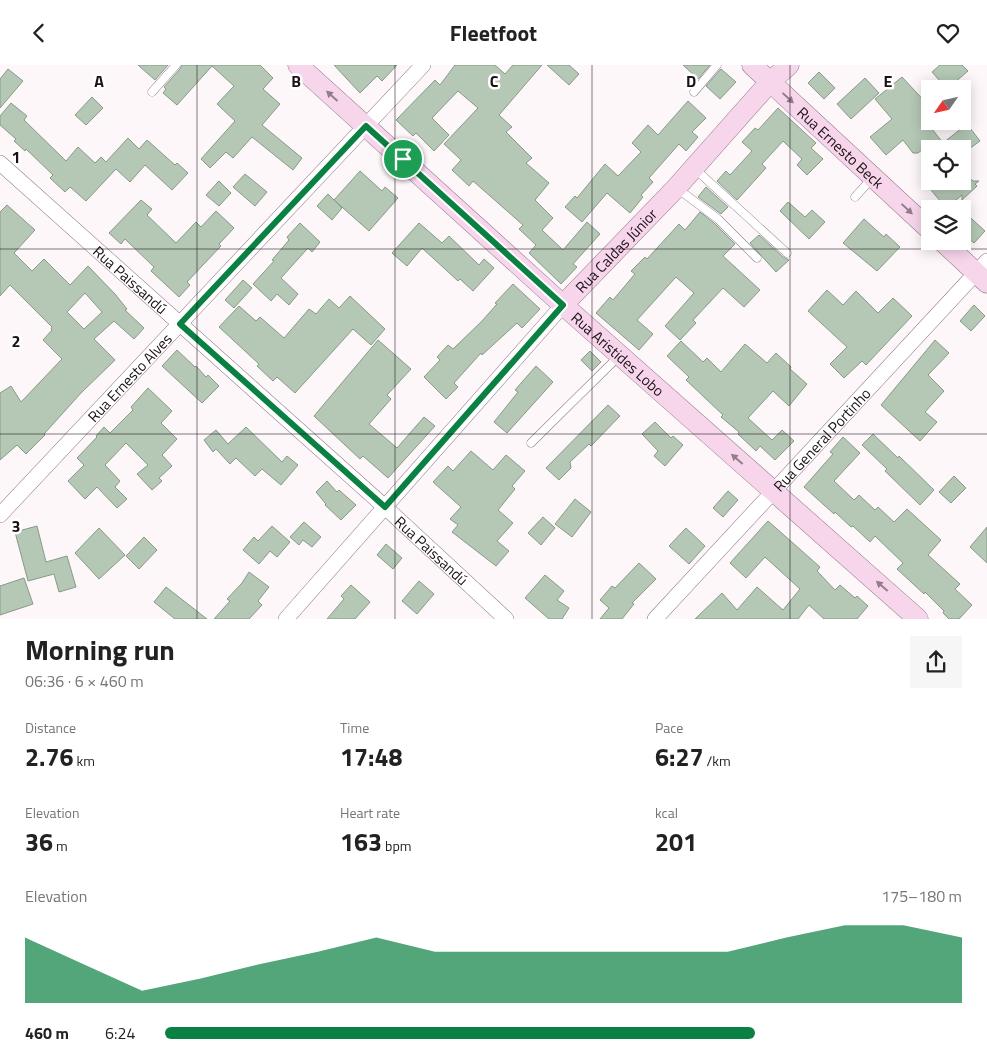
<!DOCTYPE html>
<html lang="en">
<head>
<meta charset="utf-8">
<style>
  body { margin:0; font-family:"Titillium Web",sans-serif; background:#f6f6f6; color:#222; height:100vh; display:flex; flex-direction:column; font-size:19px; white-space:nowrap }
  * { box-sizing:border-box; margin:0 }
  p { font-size:16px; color:#767676 }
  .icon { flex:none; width:28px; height:28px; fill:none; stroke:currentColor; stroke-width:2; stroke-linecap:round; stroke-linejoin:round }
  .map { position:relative; height:554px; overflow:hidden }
  .details { display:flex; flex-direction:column; background:#fff; flex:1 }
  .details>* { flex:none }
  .needle { width:32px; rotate:236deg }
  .tools { position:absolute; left:921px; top:15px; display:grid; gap:10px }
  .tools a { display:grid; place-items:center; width:50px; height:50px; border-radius:0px; background:#fff; box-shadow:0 2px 12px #0003; font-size:25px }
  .pin { position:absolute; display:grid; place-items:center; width:42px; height:42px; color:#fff; margin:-21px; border:2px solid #fff; border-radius:50%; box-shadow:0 1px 5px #0007 }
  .round { display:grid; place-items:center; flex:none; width:52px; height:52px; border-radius:0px; background:#f6f6f6 }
  .headline { display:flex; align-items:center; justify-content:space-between; height:85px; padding:0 25px }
  h1 { font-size:28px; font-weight:700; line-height:38px }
  .stats { display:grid; grid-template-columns:repeat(3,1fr); gap:8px; height:85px; padding:5px 25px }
  .stats div { display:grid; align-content:center }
  .stats b { font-size:25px; font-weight:700 }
  .stats small { font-size:14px; font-weight:400 }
  .stats p { font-size:14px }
  .chart { height:140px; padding:10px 25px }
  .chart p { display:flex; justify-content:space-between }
  .chart svg { width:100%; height:90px; margin-top:5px; fill:#0b8043; opacity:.7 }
  ul { padding:0 25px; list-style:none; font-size:16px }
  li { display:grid; grid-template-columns:80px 60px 1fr; align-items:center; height:38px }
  li i { height:12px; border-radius:6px; background:#0b8043 }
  header { display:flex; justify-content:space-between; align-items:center; height:65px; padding:0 25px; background:#fff; font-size:22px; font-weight:700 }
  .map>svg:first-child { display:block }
  .building { fill:#b4c8b5; stroke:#879a88; fill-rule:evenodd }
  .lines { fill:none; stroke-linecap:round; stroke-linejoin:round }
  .lane-casing { stroke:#907986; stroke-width:9 }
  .street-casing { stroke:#907986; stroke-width:16 }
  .secondary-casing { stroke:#907986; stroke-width:21 }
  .lane { stroke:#fff; stroke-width:8 }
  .street { stroke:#fff; stroke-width:15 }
  .secondary { stroke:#f7d5eb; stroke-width:20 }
  .oneway { fill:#947d8b }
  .route-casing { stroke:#fff; stroke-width:10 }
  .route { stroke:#0b8043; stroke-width:6 }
  .grid { fill:none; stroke:#1a1116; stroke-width:1; stroke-opacity:0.55 }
  .labels { text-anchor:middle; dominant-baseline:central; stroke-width:5; stroke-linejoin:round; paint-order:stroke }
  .street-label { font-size:15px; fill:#1a1116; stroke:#fff }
  .grid-label { font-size:16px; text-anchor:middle; font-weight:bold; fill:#1a1116; stroke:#fff; stroke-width:5; stroke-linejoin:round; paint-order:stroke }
</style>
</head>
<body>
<header><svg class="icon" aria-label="back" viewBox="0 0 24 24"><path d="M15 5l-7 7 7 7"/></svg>Fleetfoot<svg class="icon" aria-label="heart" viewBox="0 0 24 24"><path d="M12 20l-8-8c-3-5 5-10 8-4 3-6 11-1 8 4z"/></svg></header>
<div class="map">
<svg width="987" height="554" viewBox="0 0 987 554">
  <rect width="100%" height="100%" fill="#fdf7fa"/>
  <g class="building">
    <polygon points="138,0 168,0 155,15"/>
    <polygon points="182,0 260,0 273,13 263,24 280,39 262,60 302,93 293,105 252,72 233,93 226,87 210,103 201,94 235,56 217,39 234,21 212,1 177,40 163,28 166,24 164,22 180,4"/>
    <polygon points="334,0 397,0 382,16 377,11 360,28"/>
    <polygon points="455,0 495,0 505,9 513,0 542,0 499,50 512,62 506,67 532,93 526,98 549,118 535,135 553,153 542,165 563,185 587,157 600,169 573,199 577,202 561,219 529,188 536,180 519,164 523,160 473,116 469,121 452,105 461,95 444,79 478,43 458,26 432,53 449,70 434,86 416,68 413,71 396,55 435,15 440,20"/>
    <polygon points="547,0 569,0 579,9 569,20"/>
    <polygon points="683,0 710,0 698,14"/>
    <polygon points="940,0 962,0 968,6 947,24 932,7"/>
    <polygon points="8,4 23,16 0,43 0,14"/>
    <polygon points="721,4 736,17 720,34 706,21"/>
    <polygon points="819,7 835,23 824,34 808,18"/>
    <polygon points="902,12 930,42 930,51 925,55 943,78 967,59 980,76 969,84 923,84 918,88 913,88 903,75 886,90 870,72 892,54 875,34"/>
    <polygon points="865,13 879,28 851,54 837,39"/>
    <polygon points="92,32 103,43 86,60 75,50"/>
    <polygon points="688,36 706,53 692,67 698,72 686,86 679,79 649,113 653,117 641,130 643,132 630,148 607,128 582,157 565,142 575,131 577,133 605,99 618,111 641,87 632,78 648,60 658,70"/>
    <polygon points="11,38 27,51 24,55 66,96 78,82 95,98 101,92 106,97 128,73 139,84 147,75 175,100 177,98 188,108 172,125 145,100 130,117 116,104 86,136 70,122 65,127 50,113 53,110 26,84 25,86 14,76 16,74 0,60 0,51"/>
    <polygon points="778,43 816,78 811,83 823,94 807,110 797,100 802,94 783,76 762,99 766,103 737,135 717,116 726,106 730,110 752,86 742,77 755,63 758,65"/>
    <polygon points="360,106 382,126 385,122 398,133 369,166 334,135"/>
    <polygon points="962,106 973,116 979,116 975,119 977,121 962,135 962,130 946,143 931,125 942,116 962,116"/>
    <polygon points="245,109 267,127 255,141 233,122"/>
    <polygon points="219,116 231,128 219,141 206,130"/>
    <polygon points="706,122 728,142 721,149 698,132"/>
    <polygon points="328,129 342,143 332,155 317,141"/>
    <polygon points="141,135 152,144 147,150 176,178 196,157 201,162 216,146 234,163 219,179 221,181 187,217 190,220 179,232 151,206 154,202 125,174 121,179 109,168"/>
    <polygon points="788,137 805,152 812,145 825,157 809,174 780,146"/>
    <path d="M 7,140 L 35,165 L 14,188 L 32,206 L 44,194 L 70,220 L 88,201 L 115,229 L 127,244 L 125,245 L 144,263 L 134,274 L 114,256 L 94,274 L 115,295 L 81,328 L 44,369 L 45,370 L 26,389 L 17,380 L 0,395 L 0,328 L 11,321 L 21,337 L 62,294 L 43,275 L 52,265 L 51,264 L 52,262 L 10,220 L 0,231 L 0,147 ZM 85,228 L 102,247 L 84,264 L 67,247 Z"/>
    <polygon points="962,145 985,166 974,178 962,168"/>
    <polygon points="700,147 714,158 735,179 723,191 760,225 744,242 723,223 693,255 696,258 680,275 665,261 694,228 676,212 637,255 653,269 639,285 596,248 610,232 613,235 635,209 631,206 645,192 647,194 679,159 685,165"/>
    <polygon points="864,154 884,172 886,169 900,182 877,206 843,178"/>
    <polygon points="300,158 320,177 312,187 308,183 281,213 298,229 289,240 277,229 271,236 253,219 274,196 272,195 289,175 287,172"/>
    <polygon points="419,158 442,178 449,171 479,200 484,194 494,203 473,226 460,214 458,216 422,183 407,201 392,188"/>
    <polygon points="759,170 783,192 789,195 776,207 750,178"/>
    <polygon points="243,215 252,223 234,243 225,235"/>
    <polygon points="513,219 540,244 522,263 517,258 482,290 481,288 454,318 458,322 446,334 424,312 440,295 437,292 448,280 453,284 482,256 497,239 495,238"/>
    <polygon points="827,225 843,240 856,226 878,248 893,233 912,251 866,300 862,296 844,313 830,299 847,282 808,246"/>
    <polygon points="350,231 385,264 371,280 353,264 295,328 277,312 273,316 257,301 259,299 219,262 239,241 256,256 260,252 284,273 309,244 316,249 329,234 339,243"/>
    <polygon points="974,240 985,251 971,266 960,256"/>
    <polygon points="378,275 411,304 387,330 391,334 369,359 397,383 424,352 435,361 388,413 363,391 360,394 314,351"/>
    <polygon points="935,275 949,288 928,310 944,326 925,347 937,357 920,376 881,340"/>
    <polygon points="681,276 703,297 707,293 721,307 745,279 767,298 776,288 791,302 790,304 807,319 789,341 773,326 748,353 772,375 782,365 794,376 775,395 760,381 756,386 738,369 739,367 721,352 723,350 686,315 689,312 667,291"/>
    <polygon points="177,285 195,302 196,301 206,312 208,310 219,321 202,338 162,301"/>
    <polygon points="590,286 601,297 592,306 581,295"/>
    <polygon points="536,301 553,317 507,368 494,357 518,327 515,325"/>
    <polygon points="148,323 172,346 161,358 177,374 162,390 172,401 159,413 162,416 152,425 137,409 148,400 126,378 105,400 120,416 115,422 127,434 117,443 97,422 85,434 68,416 84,400 77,393 97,372 96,371 104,362 110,368 133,345 131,342"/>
    <polygon points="608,340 620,351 591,381 589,379 570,397 571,403 559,415 546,403"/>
    <polygon points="655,357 671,373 673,371 683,380 665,401 654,391 658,386 642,369"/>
    <polygon points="246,362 282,397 287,391 298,400 281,420 262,404 255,411 236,393 230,399 216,384 213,387 204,375 216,365 228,379"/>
    <polygon points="873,369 898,393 899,391 934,425 920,440 885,406 887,404 862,380"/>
    <polygon points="843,372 860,388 834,416 854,435 859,430 875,445 878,442 894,457 907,444 941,475 928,490 960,519 955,524 972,540 959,554 949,554 943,548 944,546 925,527 924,529 897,504 903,498 875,471 870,477 853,461 851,462 835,447 834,449 804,422 833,389 830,387"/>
    <polygon points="471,386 493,405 506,390 525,406 512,421 515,424 498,445 513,458 497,476 509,486 496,501 452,467 458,460 450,454 461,442 433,417 448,401 453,406"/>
    <polygon points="954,411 966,423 951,438 939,427"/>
    <polygon points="327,416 337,427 339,425 356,440 341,455 325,440 326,439 316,427"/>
    <polygon points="728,426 738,435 723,452 713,443"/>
    <polygon points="575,434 591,447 572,472 555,459"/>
    <polygon points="543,452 555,463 541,480 528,468"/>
    <polygon points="768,456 820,502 817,506 835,525 840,520 855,533 857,531 868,541 857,554 824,554 809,540 798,554 695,554 722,528 737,545 757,522 783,545 800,524 765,492 746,513 730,498"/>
    <polygon points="304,457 321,472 312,482 303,475 299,480 290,472"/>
    <polygon points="37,461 46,497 67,491 76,522 59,527 54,509 28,516 15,467"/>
    <polygon points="272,461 290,477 277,492 270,486 259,499 243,485 254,472 258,476"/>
    <polygon points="987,462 987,498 970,482"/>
    <polygon points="99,463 125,490 99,514 75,488"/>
    <polygon points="686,463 705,481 689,499 669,481"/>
    <polygon points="144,472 157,485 139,504 126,491"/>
    <polygon points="386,479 402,493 393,504 377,490"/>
    <polygon points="639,498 656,514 632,538 634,539 622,554 600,554 609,543 600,535 612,521 615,523"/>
    <polygon points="249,507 269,522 258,536 262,540 249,554 214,554 230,536 227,534 242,518"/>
    <polygon points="545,510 564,526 557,535 569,543 562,554 549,554 525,533"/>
    <polygon points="24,513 33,539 0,550 0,521"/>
    <polygon points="419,516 434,529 417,549 402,536"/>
    <polygon points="351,520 370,537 355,554 327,554 344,534 341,531"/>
    <polygon points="166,522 207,554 175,554 154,537"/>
  </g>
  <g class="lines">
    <g class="lane-casing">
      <g id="lane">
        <polyline points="152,27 176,0"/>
        <polyline points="694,27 717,0"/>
        <polyline points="694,103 787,188"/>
        <polyline points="678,124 718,154 757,193"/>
        <polyline points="855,132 873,112"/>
        <polyline points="531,378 620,290"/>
      </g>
    </g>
    <g class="street-casing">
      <g id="street">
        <path id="s1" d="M 0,98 L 385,442 L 506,554"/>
        <path id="s2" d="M 0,450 L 423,0"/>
        <polyline points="286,554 563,240"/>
        <path id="s3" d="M 655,554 L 987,196"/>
      </g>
    </g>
    <g class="secondary-casing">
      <g id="secondary">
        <path id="s4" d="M 298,0 L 563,240 L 918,554"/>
        <path id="s5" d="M 752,0 L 930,165"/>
        <polyline points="942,176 987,218"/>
        <path id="s6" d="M 563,240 L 676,123 L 770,17 L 789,0"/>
      </g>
    </g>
    <use href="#lane" class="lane"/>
    <use href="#street" class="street"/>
    <use href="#secondary" class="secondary"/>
  </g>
  <defs><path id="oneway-solid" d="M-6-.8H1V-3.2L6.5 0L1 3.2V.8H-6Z" transform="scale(1.25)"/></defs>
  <g class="oneway">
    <use href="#oneway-solid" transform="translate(332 31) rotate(-138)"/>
    <use href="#oneway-solid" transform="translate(788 33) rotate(43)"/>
    <use href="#oneway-solid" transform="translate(907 144) rotate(43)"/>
    <use href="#oneway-solid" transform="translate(737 394) rotate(-139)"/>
    <use href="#oneway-solid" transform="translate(882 521) rotate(-139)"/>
  </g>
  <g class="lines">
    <g class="route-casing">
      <polygon id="route" points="366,61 563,240 385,442 180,259"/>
    </g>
    <use href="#route" class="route"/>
  </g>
  <path class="grid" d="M 197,0 L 197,554M 395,0 L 395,554M 592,0 L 592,554M 790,0 L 790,554M 0,184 L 987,184M 0,369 L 987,369"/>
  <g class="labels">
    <g class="street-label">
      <text stroke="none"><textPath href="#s5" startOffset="121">Rua Ernesto Beck</textPath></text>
      <text stroke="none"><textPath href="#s6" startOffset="76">Rua Caldas Júnior</textPath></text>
      <text stroke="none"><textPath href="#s1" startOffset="175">Rua Paissandú</textPath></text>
      <text stroke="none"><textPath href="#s4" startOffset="431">Rua Aristides Lobo</textPath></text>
      <text stroke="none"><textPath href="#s2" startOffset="189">Rua Ernesto Alves</textPath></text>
      <text stroke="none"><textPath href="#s3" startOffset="245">Rua General Portinho</textPath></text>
      <text stroke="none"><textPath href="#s1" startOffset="580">Rua Paissandú</textPath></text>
    </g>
  </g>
  <g class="grid-label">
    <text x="99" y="22">A</text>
    <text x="296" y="22">B</text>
    <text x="494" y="22">C</text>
    <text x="691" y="22">D</text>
    <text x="888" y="22">E</text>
    <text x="16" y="98">1</text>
    <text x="16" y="282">2</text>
    <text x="16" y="467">3</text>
  </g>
</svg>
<div class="tools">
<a><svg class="needle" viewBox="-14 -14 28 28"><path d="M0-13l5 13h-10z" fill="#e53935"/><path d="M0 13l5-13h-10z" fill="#767676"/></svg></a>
<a><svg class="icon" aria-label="locate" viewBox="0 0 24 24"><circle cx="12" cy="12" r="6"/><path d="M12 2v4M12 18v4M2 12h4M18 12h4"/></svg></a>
<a><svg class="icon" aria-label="layers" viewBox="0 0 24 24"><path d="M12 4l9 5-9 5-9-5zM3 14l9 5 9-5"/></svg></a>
</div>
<div class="pin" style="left:403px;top:94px;background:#1e9e55"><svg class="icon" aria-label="arrive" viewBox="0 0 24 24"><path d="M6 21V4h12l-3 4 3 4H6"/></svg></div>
</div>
<section class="details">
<div class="headline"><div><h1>Morning run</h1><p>06:36 · 6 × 460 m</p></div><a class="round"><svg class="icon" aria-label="share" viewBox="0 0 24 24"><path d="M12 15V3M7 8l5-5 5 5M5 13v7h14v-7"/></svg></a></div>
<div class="stats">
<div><p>Distance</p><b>2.76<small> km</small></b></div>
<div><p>Time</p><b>17:48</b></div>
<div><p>Pace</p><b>6:27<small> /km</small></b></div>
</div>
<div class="stats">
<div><p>Elevation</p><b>36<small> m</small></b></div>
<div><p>Heart rate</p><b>163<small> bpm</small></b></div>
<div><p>kcal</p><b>201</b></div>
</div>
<div class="chart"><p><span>Elevation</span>175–180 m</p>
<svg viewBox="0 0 160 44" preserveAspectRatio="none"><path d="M0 44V12L10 25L20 38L30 32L40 25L50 19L60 12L70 19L80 19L90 19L100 19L110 19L120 19L130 12L140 6L150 6L160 12V44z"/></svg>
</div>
<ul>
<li><b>460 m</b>6:24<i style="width:74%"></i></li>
</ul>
</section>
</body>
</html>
